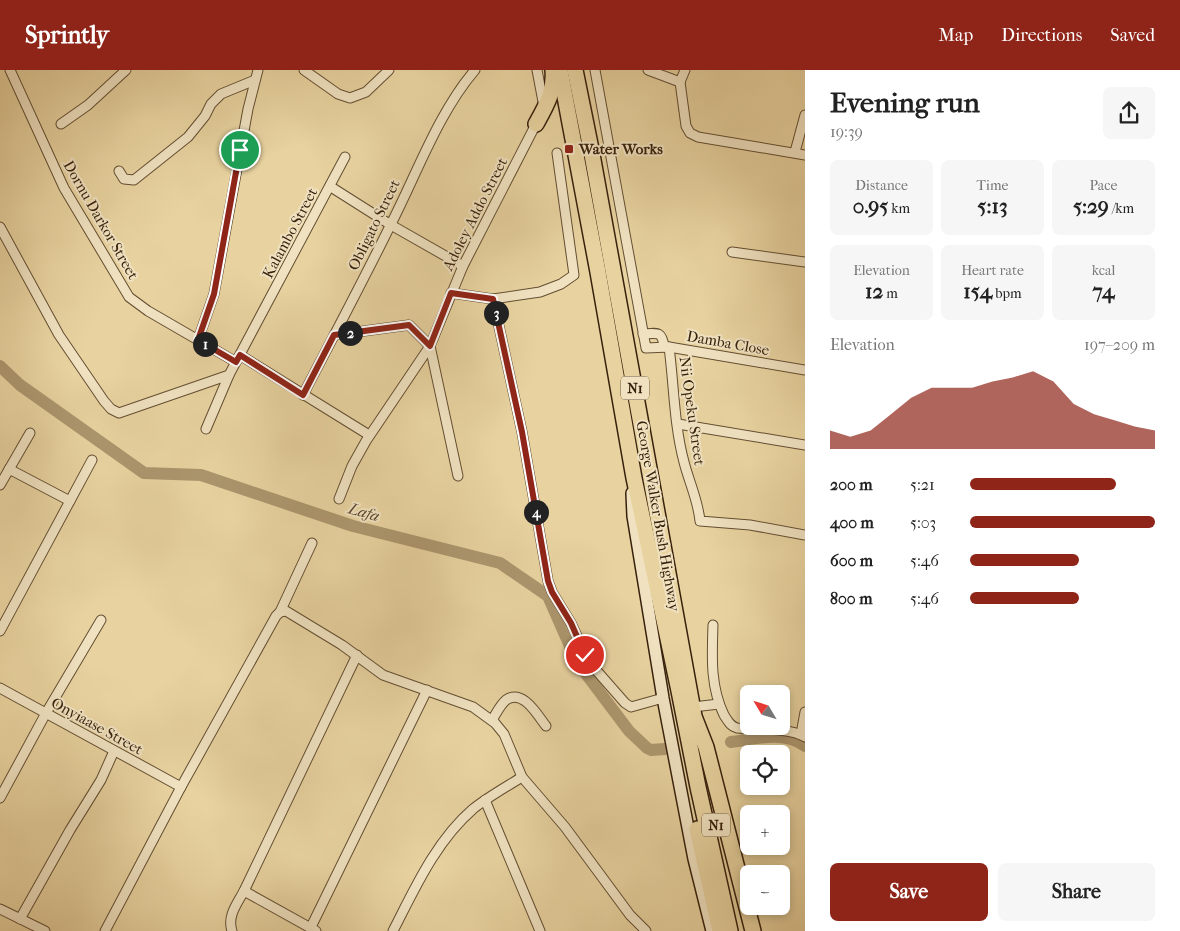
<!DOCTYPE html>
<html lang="en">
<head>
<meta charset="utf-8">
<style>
  body { margin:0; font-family:"IM FELL French Canon",serif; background:#f6f6f6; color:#222; height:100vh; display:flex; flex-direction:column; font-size:19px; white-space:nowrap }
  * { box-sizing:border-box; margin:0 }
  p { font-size:16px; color:#767676 }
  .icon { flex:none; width:28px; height:28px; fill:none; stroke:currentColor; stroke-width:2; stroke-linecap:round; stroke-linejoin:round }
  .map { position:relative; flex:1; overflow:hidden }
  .drawer { display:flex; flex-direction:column; background:#fff; width:375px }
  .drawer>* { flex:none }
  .needle { width:32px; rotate:308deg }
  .controls { position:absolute; left:740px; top:615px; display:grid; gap:10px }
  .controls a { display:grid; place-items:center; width:50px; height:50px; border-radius:8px; background:#fff; box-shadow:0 2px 8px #0003; font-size:25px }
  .pin { position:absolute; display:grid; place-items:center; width:42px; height:42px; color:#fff; margin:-21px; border:2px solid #fff; border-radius:50%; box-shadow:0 1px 5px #0007 }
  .km { position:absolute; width:25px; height:25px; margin:-12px; border-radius:50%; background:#222; color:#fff; font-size:14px; line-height:25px; text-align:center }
  .round { display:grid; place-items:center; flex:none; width:52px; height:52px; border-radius:8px; background:#f6f6f6 }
  .overview { display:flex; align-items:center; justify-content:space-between; height:85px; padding:0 25px }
  h1 { font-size:28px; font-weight:700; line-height:38px }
  .metrics { display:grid; grid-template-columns:repeat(3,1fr); gap:8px; height:85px; padding:5px 25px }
  .metrics div { display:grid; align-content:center; border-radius:8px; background:#f6f6f6; text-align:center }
  .metrics b { font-size:21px; font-weight:700 }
  .metrics small { font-size:14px; font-weight:400 }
  .metrics p { font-size:14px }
  .chart { height:140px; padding:10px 25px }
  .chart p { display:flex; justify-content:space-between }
  .chart svg { width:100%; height:90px; margin-top:5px; fill:#8f2418; opacity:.7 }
  .button { display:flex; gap:10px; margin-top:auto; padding:10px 25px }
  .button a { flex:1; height:58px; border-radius:8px; background:#8f2418; color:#fff; font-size:20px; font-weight:700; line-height:58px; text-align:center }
  .button a+a { background:#f6f6f6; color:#222 }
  ul { padding:0 25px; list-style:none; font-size:16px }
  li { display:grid; grid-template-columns:80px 60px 1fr; align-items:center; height:38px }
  li i { height:12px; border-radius:6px; background:#8f2418 }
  header { display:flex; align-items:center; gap:30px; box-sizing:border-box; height:70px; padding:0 25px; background:#8f2418; color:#fff }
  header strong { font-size:24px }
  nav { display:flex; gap:28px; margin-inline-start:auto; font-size:18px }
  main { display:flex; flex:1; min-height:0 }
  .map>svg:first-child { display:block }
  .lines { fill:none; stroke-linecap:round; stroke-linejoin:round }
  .river { stroke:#ac966e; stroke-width:12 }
  .street-casing { stroke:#634e32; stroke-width:11 }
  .secondary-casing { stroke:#37210d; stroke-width:14 }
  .highway-casing { stroke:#37210d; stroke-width:18 }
  .street { stroke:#f0e2c1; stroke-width:9 }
  .secondary { stroke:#f0e2c1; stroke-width:11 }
  .highway { stroke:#e8d3a0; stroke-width:15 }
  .route-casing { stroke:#fff; stroke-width:10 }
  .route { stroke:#8f2418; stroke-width:6 }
  .poi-dot { fill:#8f2418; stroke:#f0e2c1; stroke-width:2 }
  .labels { text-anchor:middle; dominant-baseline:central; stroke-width:4; stroke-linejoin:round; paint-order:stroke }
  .shield { fill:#f0e2c1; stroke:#6e5b43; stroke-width:1 }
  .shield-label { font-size:14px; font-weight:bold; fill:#37210d }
  .poi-label { font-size:15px; font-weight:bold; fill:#37210d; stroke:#f0e2c1; text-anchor:start }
  .street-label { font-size:15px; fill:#37210d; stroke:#f0e2c1 }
  .water-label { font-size:16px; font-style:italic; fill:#5a442a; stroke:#f0e2c1 }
</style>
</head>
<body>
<header>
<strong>Sprintly</strong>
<nav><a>Map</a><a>Directions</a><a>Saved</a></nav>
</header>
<main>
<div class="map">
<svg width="805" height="861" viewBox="0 0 805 861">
  <rect width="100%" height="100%" fill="#e8d3a0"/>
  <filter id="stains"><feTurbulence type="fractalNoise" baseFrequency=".004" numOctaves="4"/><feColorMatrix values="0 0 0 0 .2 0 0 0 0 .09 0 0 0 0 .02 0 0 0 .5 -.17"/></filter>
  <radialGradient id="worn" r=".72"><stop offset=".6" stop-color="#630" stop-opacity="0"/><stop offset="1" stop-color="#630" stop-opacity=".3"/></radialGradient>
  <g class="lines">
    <g class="river">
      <polyline points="0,296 20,315 144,403 201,405 353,456 500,493 548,526 577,592 629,661 647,678 651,680 665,679"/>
      <path d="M 731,672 C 754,669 784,660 805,676"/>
    </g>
    <g class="street-casing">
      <g id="street">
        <polyline points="10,0 64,118 129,227 148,241 236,292"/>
        <polyline points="304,0 338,24 350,28 366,22 389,0"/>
        <polyline points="537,0 544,37"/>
        <polyline points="595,0 646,278 669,277 805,300"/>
        <polyline points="648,0 680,12"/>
        <polyline points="680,12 686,56 690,63 698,67 805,85"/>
        <polyline points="680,12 685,0"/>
        <polyline points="61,54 88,35 126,0"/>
        <polyline points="795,82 805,45"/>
        <polyline points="119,101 124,109 134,110 188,67 205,46 211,34 221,24 255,10"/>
        <polyline points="331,117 391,155 463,196"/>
        <polyline points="0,157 59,265 104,331 111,339 119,343 229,305"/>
        <polyline points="732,182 805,192"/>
        <polyline points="451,223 493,229 540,222 561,214 574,205 557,83"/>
        <polyline points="493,229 522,362 548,511 552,522 571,553 589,592 625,633 631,637 663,628"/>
        <path d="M 643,264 C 658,263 662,261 664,277"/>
        <polyline points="334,265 409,255 430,276 458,406"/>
        <polyline points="198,270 214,224 248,39 258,0"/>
        <path d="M 669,277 C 674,315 674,355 684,392 C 689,412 698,430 700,451 L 750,455 L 805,465"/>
        <polyline points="240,285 369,365"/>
        <path d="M 303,325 C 332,269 362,213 390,156 C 416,106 438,43 475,0"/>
        <polyline points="678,354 805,375"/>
        <polyline points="206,359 229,305 345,87"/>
        <polyline points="9,399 70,431"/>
        <polyline points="0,415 30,363"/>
        <polyline points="339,429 352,396 366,371 430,276 463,196 536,54"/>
        <polyline points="280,542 286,541 342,575 383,605 473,637 495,653 504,664 522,707 565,757 630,845 646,861"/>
        <path d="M 713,555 C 712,586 710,616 724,645 C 728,651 730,656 737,658 C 757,660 789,657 805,667"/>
        <polyline points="0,561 92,390"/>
        <polyline points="0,618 181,717"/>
        <polyline points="693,637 719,634"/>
        <path d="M 492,650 C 496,644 500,635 506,630 C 523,618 538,646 546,656"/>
        <polyline points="801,664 805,642"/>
        <polyline points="0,728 46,643 101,550"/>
        <polyline points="485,730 540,861"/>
        <polyline points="244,821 316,861"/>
        <polyline points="0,839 45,861"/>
        <polyline points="20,849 70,760 101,710 114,681"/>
        <polyline points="311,857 427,620"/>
        <polyline points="105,861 181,717 276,546 280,542 312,473"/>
        <path d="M 232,861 C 227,846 237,834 244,821 L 357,585"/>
        <path d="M 393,861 C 415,818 436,771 473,739 C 488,727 506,717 522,707"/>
      </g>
    </g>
    <g class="secondary-casing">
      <polyline id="secondary" points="632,423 633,446 663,628 694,789 712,861"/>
    </g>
    <g class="highway-casing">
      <g id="highway">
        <polyline points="560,0 598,202 634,408 679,621 698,717 730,861"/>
        <polyline points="575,0 591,79 696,657"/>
        <path d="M 536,54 C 546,36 555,21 553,0"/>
        <polyline points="695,649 706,677 753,861"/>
        <polyline points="697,759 720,861"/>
      </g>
    </g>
    <use href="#street" class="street"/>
    <use href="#secondary" class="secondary"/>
    <use href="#highway" class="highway"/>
  </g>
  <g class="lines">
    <g class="route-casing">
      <polyline id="route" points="240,80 214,224 198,270 236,292 240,285 303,325 334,265 409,255 430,276 451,223 493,229 522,362 548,511 552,522 571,553 585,585"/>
    </g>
    <use href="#route" class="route"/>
  </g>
  <rect class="poi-dot" x="564" y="74" width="10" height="10" rx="2.5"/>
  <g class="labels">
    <g class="shield">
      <rect x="621" y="306.5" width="28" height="23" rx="4"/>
      <rect x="702" y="743.5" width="28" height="23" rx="4"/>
    </g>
    <g class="shield-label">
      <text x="635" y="318">N1</text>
      <text x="716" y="755">N1</text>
    </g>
    <g class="poi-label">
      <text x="579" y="79">Water Works</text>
    </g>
    <g class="street-label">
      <text transform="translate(475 144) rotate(-63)">Adoley Addo Street</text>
      <text transform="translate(101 150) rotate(60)">Dornu Darkor Street</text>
      <text transform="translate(374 155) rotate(-64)">Obligato Street</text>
      <text transform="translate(290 163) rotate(-62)">Kalambo Street</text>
      <text transform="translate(728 273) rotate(10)">Damba Close</text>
      <text transform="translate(692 341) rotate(82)">Nii Opeku Street</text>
      <text transform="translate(658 446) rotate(80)">George Walker Bush Highway</text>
      <text transform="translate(97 656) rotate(29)">Onyiaase Street</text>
    </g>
    <g class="water-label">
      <text transform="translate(364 442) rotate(16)">Lafa</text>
    </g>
  </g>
  <rect width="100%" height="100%" filter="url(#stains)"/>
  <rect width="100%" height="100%" fill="url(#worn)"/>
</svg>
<div class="controls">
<a><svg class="needle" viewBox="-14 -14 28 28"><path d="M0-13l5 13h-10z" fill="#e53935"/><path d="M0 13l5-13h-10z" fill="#767676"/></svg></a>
<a><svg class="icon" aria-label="locate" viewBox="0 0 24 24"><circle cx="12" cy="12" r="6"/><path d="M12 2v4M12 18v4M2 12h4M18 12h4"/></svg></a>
<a>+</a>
<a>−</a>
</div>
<div class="pin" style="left:240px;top:80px;background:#1e9e55"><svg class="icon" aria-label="arrive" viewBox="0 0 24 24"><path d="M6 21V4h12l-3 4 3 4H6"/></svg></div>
<div class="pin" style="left:585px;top:585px;background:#d93025"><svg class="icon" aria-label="check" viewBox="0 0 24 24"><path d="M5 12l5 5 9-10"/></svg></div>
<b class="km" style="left:205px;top:274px">1</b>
<b class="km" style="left:350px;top:263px">2</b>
<b class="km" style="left:496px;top:243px">3</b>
<b class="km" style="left:536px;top:442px">4</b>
</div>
<section class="drawer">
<div class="overview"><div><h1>Evening run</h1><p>19:39</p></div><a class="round"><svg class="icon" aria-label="share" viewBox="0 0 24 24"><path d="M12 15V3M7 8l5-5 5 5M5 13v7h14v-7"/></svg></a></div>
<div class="metrics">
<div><p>Distance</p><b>0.95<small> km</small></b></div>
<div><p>Time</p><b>5:13</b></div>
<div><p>Pace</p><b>5:29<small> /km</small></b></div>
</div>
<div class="metrics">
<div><p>Elevation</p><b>12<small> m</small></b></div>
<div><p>Heart rate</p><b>154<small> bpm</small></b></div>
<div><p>kcal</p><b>74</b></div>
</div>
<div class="chart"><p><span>Elevation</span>197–209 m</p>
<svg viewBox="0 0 160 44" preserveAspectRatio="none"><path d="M0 44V35L10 38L20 35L30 27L40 19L50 14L60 14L70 14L80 11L90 9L100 6L110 11L120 22L130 27L140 30L150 33L160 35V44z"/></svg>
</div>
<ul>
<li><b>200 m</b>5:21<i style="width:79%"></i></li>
<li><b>400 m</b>5:03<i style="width:100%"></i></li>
<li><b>600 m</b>5:46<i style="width:59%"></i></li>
<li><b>800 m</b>5:46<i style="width:59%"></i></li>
</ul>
<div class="button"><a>Save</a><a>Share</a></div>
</section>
</main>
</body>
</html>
